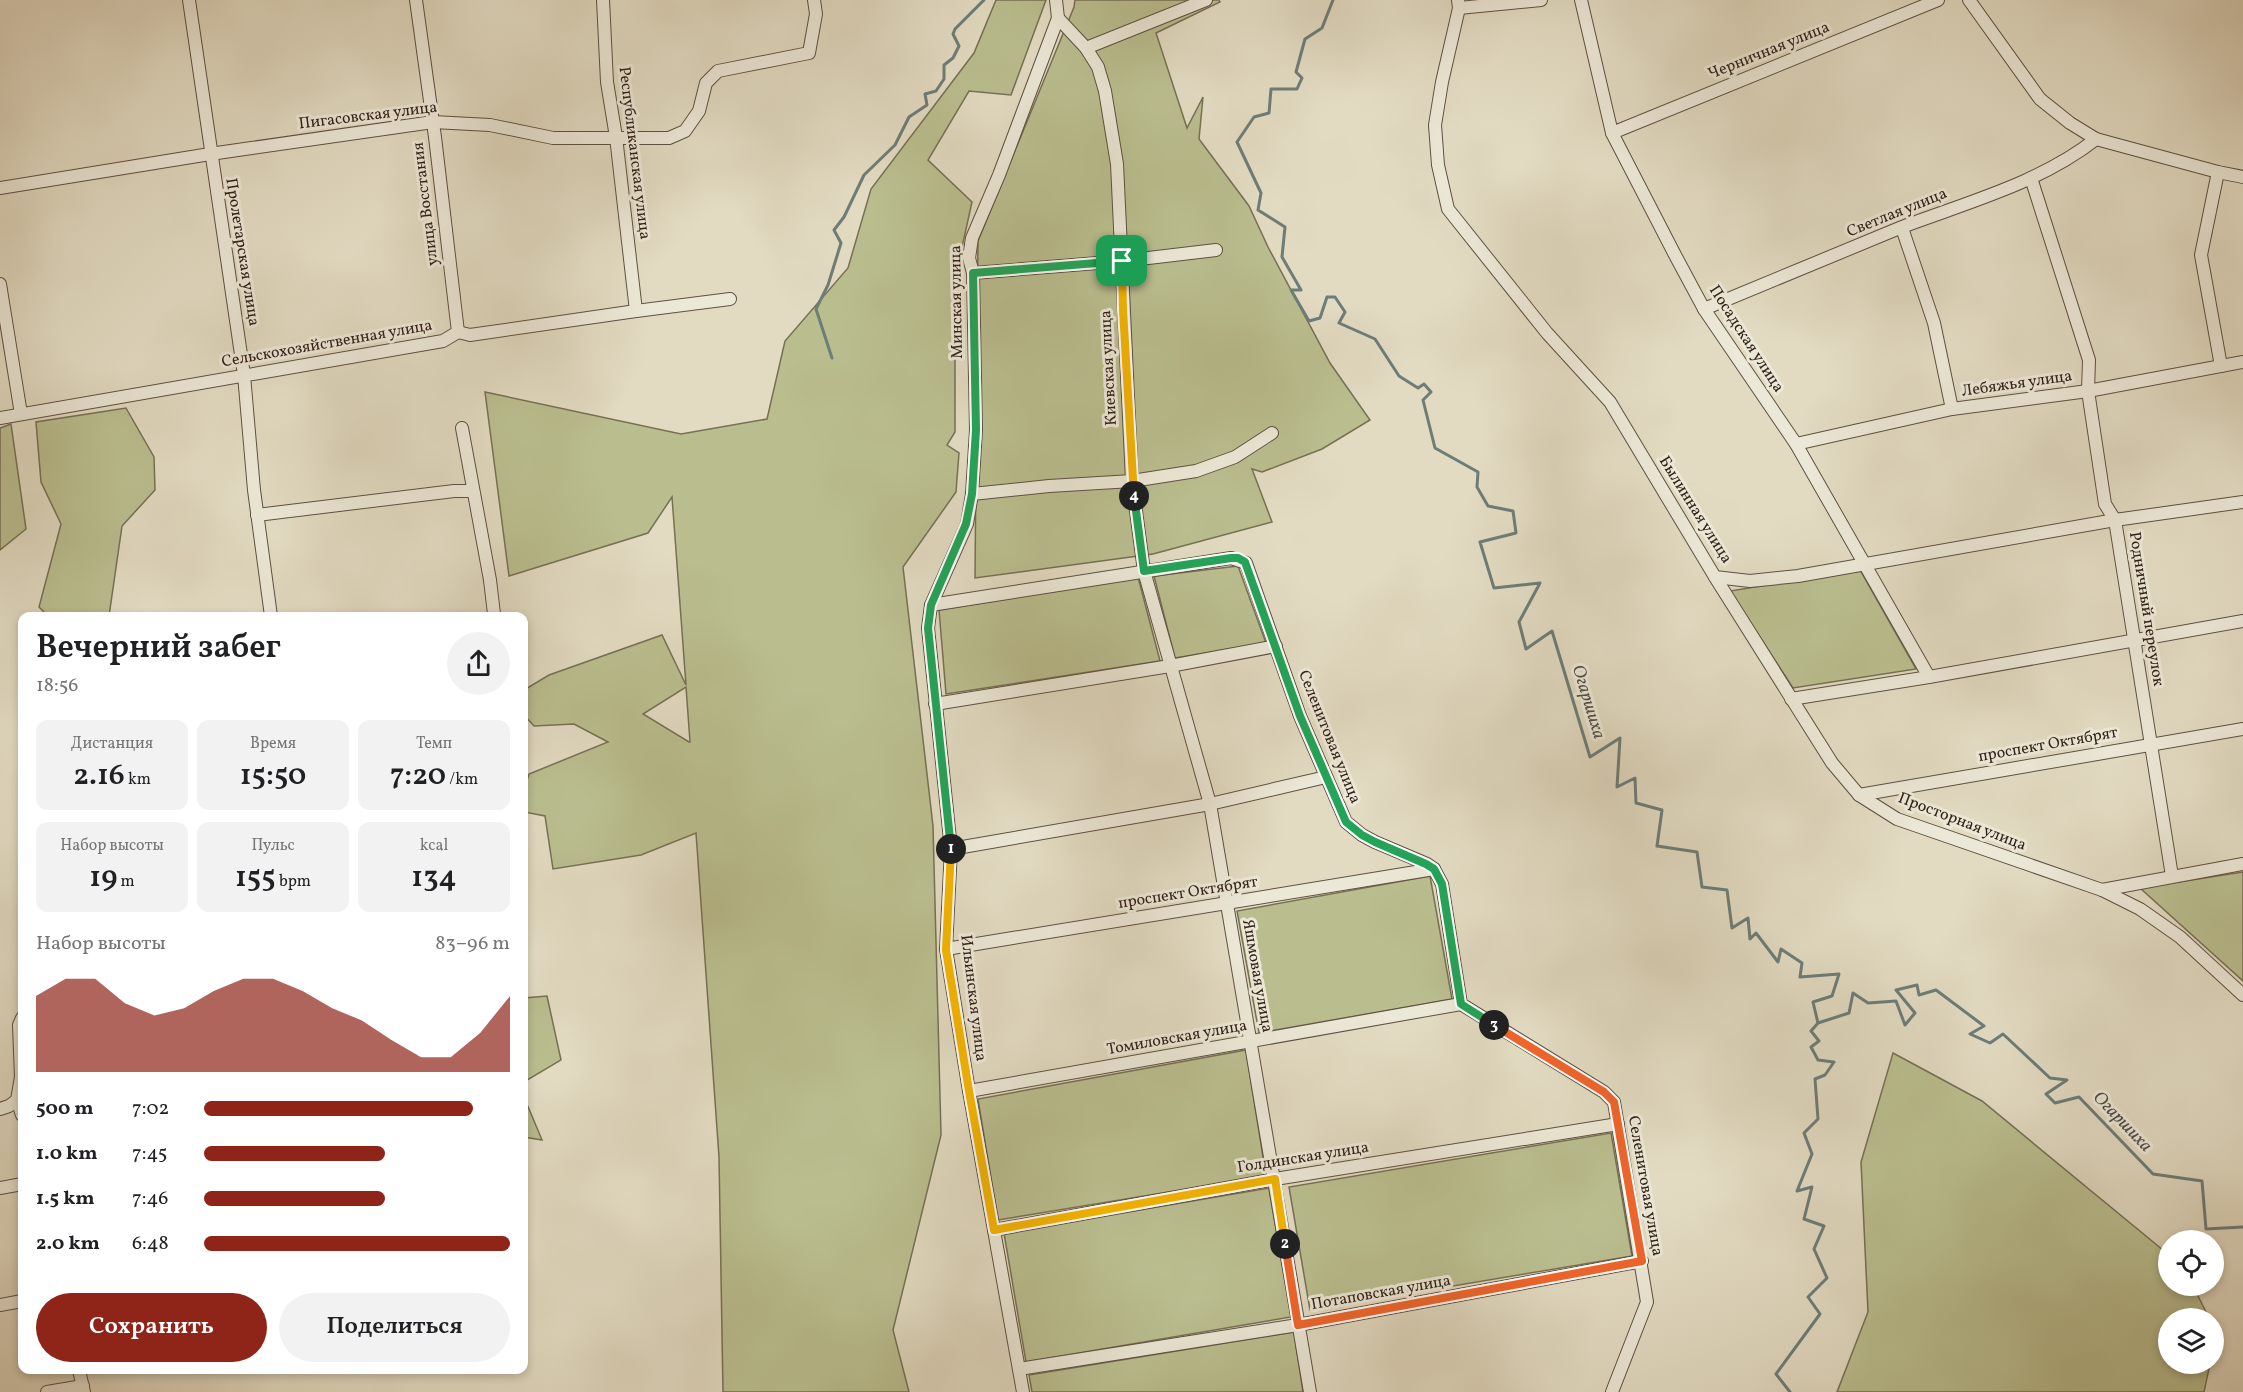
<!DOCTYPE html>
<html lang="ru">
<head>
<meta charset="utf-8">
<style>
  body { margin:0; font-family:Vollkorn,serif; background:#f2f2f2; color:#202124; height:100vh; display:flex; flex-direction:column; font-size:22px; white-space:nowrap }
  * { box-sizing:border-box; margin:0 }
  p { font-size:20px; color:#757577 }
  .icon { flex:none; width:33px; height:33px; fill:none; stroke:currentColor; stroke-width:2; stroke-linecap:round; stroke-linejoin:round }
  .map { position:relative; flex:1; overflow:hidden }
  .sheet { position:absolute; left:18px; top:612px; width:510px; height:762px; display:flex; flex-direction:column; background:#fff; border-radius:12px; box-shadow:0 3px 9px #0003 }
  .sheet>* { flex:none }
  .fabs { position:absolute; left:2158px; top:1230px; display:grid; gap:12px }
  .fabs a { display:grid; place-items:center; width:66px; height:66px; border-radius:50%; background:#fff; box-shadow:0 3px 9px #0003; font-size:30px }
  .pin { position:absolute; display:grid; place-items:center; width:51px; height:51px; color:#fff; margin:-26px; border-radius:12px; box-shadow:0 3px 9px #0006 }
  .km { position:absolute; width:30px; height:30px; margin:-15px; border-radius:50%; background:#222; color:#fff; font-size:16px; line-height:30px; text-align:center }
  .round { display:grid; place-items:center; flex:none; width:63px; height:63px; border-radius:32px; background:#f2f2f2 }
  .overview { display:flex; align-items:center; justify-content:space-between; height:102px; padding:0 18px }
  h1 { font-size:33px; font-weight:600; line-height:45px }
  .metrics { display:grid; grid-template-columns:repeat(3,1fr); gap:9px; height:102px; padding:6px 18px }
  .metrics div { display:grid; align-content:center; border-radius:12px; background:#f2f2f2; text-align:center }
  .metrics b { font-size:30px; font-weight:600 }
  .metrics small { font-size:16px; font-weight:400 }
  .metrics p { font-size:16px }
  .chart { height:168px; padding:12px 18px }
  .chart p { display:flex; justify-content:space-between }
  .chart svg { width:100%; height:108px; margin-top:6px; fill:#8f2418; opacity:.7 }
  .action { display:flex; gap:12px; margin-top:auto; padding:12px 18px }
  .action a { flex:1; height:69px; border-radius:36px; background:#8f2418; color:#fff; font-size:24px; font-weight:600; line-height:69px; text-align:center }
  .action a+a { background:#f2f2f2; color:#202124 }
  ul { padding:0 18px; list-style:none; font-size:20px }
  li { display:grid; grid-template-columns:96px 72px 1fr; align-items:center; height:45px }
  li i { height:15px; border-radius:8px; background:#8f2418 }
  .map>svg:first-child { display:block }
  .green { fill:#babe8f; stroke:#767054; stroke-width:1.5; fill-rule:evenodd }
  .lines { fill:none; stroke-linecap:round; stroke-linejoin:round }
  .stream { stroke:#6d7d78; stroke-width:3 }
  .minor-casing { stroke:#5d5042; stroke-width:14 }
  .minor { stroke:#ece8d7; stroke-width:12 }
  .split-1-casing { stroke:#fff; stroke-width:12 }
  .split-2-casing { stroke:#fff; stroke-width:12 }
  .split-3-casing { stroke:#fff; stroke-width:12 }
  .split-4-casing { stroke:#fff; stroke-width:12 }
  .split-5-casing { stroke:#fff; stroke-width:12 }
  .split-1 { stroke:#22a559; stroke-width:8 }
  .split-2 { stroke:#f5b400; stroke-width:8 }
  .split-3 { stroke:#f0652b; stroke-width:8 }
  .split-4 { stroke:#22a559; stroke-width:8 }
  .split-5 { stroke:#f5b400; stroke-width:8 }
  .labels { text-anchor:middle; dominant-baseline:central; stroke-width:6; stroke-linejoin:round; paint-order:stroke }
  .street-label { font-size:16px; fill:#312118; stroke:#ece8d7 }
  .water-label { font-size:18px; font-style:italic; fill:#4f4f48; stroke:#ece8d7 }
</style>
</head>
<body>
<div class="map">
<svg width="2243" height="1392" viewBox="0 0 2243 1392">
  <rect width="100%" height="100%" fill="#e2dbc2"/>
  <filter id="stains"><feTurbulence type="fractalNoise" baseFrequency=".00333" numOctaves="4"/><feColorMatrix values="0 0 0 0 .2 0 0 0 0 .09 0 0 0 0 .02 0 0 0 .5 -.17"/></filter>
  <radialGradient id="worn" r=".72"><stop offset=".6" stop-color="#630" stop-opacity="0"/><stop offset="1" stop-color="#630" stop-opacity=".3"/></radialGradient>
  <g class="green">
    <path d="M 996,0 L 1046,0 L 1011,95 L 969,91 L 928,160 L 972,202 L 955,279 L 955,432 L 947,445 L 959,453 L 956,492 L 903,567 L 933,826 L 941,1135 L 893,1330 L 909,1392 L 723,1392 L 719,1157 L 696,833 L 641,855 L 553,869 L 545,816 L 524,812 L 524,790 L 529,774 L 608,742 L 574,724 L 534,726 L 524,715 L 524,690 L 549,675 L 662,635 L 686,685 L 672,497 L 648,533 L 509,576 L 485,392 L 681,434 L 767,419 L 785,341 L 848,268 L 871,189 L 974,53 ZM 686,687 L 690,742 L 689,742 L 643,714 Z"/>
    <polygon points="1075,0 1219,0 1220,2 1156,33 1187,128 1203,97 1199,139 1249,206 1268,247 1330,363 1370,420 1322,449 1262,472 1252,469 1272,522 1153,554 975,578 978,241 1074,7"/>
    <polygon points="126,408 154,457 155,490 122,526 109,616 48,616 39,607 61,524 41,482 36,422"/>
    <polygon points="11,424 26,529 0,550 0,428"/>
    <polygon points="1238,566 1266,643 1175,658 1154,576"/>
    <polygon points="1860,570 1916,669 1793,688 1730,591"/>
    <polygon points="1138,577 1160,661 946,694 939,610"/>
    <polygon points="2243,872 2243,981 2140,888"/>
    <polygon points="1430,876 1452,999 1259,1033 1237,911"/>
    <polygon points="547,996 561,1060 524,1082 524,998"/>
    <polygon points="1246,1050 1266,1176 998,1220 978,1099"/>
    <polygon points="1893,1053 1982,1101 2169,1255 2169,1286 2193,1286 2209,1318 2169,1318 2169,1364 2210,1364 2204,1392 1837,1392 1868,1312 1861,1162"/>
    <polygon points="524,1097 542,1140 524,1137"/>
    <polygon points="1611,1133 1632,1256 1310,1310 1289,1187"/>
    <polygon points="1269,1188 1291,1317 1026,1362 1004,1233"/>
    <polygon points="1294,1332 1303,1392 1032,1392 1029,1375"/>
  </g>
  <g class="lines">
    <g class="stream">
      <polyline points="1333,0 1322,28 1305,39 1296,72 1302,78 1297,89 1271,89 1269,113 1254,117 1237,142 1261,193 1258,210 1285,227 1282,257 1301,290 1291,290 1309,321 1320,318 1327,297 1335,297 1345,312 1339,323 1375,339 1399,376 1418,388 1424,384 1431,392 1423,400 1435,448 1478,472 1477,487 1488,506 1513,511 1516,533 1480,542 1494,588 1540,583 1519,622 1526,649 1552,631 1590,757 1620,738 1617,787 1635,778 1636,803 1662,810 1657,846 1697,852 1702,887 1727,890 1732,928 1748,918 1750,939 1756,933 1778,962 1781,949 1802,963 1800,977 1839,974 1832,996 1813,1002 1818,1023 1849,1013 1853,993 1868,1003 1896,1001 1905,1025 1915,1013 1896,990 1917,985 1919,995 1936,990 1984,1026 1970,1034 1990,1043 2003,1034 2050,1078 2067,1080 2046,1094 2055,1103 2079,1097 2153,1174 2202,1181 2206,1229 2243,1227"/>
      <polyline points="832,358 816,309 828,285 841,243 834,230 844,217 864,175 895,145 909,117 927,105 925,94 936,91 944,79 944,65 953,58 959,46 953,34 955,29 984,0"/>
      <polyline points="1790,1392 1776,1374 1820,1314 1808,1297 1827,1278 1814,1249 1824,1226 1804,1219 1812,1187 1797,1191 1812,1154 1804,1133 1818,1119 1815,1079 1825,1075 1834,1062 1818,1060 1811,1047 1819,1041 1811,1031 1818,1023"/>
    </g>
    <g class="minor-casing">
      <g id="minor">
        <polyline points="189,0 244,375 254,490 271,616"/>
        <polyline points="416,0 435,137 458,332"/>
        <polyline points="603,0 607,82 616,137 636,311"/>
        <polyline points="1056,0 1058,18 1086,48 1098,67 1105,91 1117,164 1132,481 1144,571 1210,804 1310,1392"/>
        <polyline points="1458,0 1459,8 1442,82 1435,125 1438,165 1448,209 1547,333 1610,402 1715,577 1750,581 1798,576 2115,520 2243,502"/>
        <polyline points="1581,0 1612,133 1675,255 1704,309 1796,444 1929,677"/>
        <polyline points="1969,0 2040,99 2070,123 2096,139 2218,172 2243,177"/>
        <polyline points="1459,8 1541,0"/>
        <polyline points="1086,48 1206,0"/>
        <polyline points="1612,133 1938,0"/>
        <polyline points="2218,172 2201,255 2221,366"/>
        <polyline points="2031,178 2089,360 2088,391 2105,504 2115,520 2172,876"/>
        <polyline points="0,188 210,154 433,122 490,125 553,138 669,138 685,131 699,111 706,83 718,71 809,53 816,14 814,0"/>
        <polyline points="1902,228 1934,323 1952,409"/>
        <polyline points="973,273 1123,261 1216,250"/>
        <polyline points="0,284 21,414"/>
        <path d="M 1704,309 C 1770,282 1836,254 1902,227 C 1968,202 2040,183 2096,139"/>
        <polyline points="458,332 470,335 636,311 730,299"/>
        <polyline points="0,418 443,341 458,332"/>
        <polyline points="462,428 490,580 494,614"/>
        <polyline points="1796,444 1952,409 2088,391 2243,362"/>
        <polyline points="972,494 1049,486 1132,481 1196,471 1235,457 1272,433"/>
        <polyline points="257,515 454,491 473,491"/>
        <polyline points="1715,577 1832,763 1859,795 1897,819 2102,890 2140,909 2180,937 2243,995"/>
        <polyline points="931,605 1231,558 1246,563 1300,716 1346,822 1362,835 1375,842 1427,864 1434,869 1442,884 1461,1004 1604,1092 1614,1102 1647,1302 1612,1392"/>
        <polyline points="1791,699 1929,677 2243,621"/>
        <polyline points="935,704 1170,666 1276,646"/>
        <polyline points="1859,795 2243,729"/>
        <polyline points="951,849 1210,804 1326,777"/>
        <polyline points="2102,890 2243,864"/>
        <polyline points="946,949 1434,869"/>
        <polyline points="22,1018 19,1025 21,1077 17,1100 22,1115"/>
        <polyline points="969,1091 1461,1004"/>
        <polyline points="0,1109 9,1106 17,1100"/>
        <polyline points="0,1188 22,1184"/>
        <polyline points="994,1230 1275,1179 1618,1124"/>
        <polyline points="0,1305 22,1301"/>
        <polyline points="1019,1369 1298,1325 1642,1261"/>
        <polyline points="79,1370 84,1392"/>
        <polyline points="47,1392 83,1386"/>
        <polyline points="1023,1392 969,1091 946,949 951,849 928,628 931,605 967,524 972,494 976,430 973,273 969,258 972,238 999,175 1058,18"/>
      </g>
    </g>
    <use href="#minor" class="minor"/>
  </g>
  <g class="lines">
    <g class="split-1-casing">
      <polyline id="split-1" points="951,849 928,628 931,605 966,524 972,494 976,430 973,273 1122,261"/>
    </g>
    <g class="split-2-casing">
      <polyline id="split-2" points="951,849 946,950 969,1091 994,1230 1275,1179 1285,1244"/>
    </g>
    <g class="split-3-casing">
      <polyline id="split-3" points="1285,1244 1298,1325 1642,1261 1614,1102 1604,1092 1494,1025"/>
    </g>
    <g class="split-4-casing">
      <polyline id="split-4" points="1134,496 1144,571 1231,558 1238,558 1245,562 1300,716 1346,822 1362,835 1375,842 1426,864 1434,869 1442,884 1461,1004 1494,1025"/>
    </g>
    <g class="split-5-casing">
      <polyline id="split-5" points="1122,261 1123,310 1134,496"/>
    </g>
    <use href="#split-1" class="split-1"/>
    <use href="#split-2" class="split-2"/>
    <use href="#split-3" class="split-3"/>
    <use href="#split-4" class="split-4"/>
    <use href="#split-5" class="split-5"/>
  </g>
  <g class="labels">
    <g class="street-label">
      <text transform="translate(1769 51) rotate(-22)">Черничная улица</text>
      <text transform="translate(368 116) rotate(-7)">Пигасовская улица</text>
      <text transform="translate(634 153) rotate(83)">Республиканская улица</text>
      <text transform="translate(426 204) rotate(-97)">улица Восстания</text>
      <text transform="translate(1897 213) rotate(-22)">Светлая улица</text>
      <text transform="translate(242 252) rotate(81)">Пролетарская улица</text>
      <text transform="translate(957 302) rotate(-91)">Минская улица</text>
      <text transform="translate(1746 339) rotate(57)">Посадская улица</text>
      <text transform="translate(327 344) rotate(-10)">Сельскохозяйственная улица</text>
      <text transform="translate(1109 368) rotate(-93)">Киевская улица</text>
      <text transform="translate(2017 384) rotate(-8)">Лебяжья улица</text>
      <text transform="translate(1695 510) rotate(58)">Былинная улица</text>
      <text transform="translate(2146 609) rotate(81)">Родничный переулок</text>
      <text transform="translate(1329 737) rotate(68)">Селенитовая улица</text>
      <text transform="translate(2048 745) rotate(-10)">проспект Октябрят</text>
      <text transform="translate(1962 822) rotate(21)">Просторная улица</text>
      <text transform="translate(1188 893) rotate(-9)">проспект Октябрят</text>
      <text transform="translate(1257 976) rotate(80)">Яшмовая улица</text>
      <text transform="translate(973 998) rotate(83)">Ильинская улица</text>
      <text transform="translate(1177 1038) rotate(-10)">Томиловская улица</text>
      <text transform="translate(1303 1158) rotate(-9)">Голдинская улица</text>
      <text transform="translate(1645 1186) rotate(80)">Селенитовая улица</text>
      <text transform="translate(1381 1293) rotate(-10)">Потаповская улица</text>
    </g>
    <g class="water-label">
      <text transform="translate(1588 702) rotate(73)">Огаршиха</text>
      <text transform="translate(2122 1122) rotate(46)">Огаршиха</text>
    </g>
  </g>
  <rect width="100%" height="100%" filter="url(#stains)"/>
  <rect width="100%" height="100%" fill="url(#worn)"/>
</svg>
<div class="fabs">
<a><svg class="icon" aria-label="locate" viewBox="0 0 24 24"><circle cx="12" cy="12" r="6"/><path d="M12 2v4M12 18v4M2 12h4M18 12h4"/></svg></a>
<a><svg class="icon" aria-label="layers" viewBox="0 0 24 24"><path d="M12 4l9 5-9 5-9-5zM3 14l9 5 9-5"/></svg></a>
</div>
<div class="pin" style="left:1122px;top:261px;background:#1e9e55"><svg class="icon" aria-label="arrive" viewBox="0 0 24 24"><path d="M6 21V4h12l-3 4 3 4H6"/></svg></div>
<b class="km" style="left:951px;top:849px">1</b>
<b class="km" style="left:1285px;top:1244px">2</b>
<b class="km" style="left:1494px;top:1025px">3</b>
<b class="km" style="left:1134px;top:496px">4</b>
<section class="sheet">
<div class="overview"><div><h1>Вечерний забег</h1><p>18:56</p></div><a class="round"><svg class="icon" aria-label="share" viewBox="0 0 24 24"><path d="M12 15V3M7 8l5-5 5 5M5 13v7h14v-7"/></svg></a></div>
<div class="metrics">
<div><p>Дистанция</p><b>2.16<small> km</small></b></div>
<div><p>Время</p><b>15:50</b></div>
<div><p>Темп</p><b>7:20<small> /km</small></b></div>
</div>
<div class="metrics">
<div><p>Набор высоты</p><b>19<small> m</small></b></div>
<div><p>Пульс</p><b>155<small> bpm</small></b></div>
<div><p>kcal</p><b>134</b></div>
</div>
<div class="chart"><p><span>Набор высоты</span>83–96 m</p>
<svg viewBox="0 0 160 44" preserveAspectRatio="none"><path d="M0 44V13L10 6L20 6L30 16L40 21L50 18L60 11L70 6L80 6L90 11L100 18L110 23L120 31L130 38L140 38L150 28L160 13V44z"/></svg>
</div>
<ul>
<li><b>500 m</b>7:02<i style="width:88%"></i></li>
<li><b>1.0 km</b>7:45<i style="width:59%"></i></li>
<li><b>1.5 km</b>7:46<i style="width:59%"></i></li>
<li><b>2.0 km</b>6:48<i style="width:100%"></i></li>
</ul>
<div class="action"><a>Сохранить</a><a>Поделиться</a></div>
</section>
</div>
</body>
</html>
